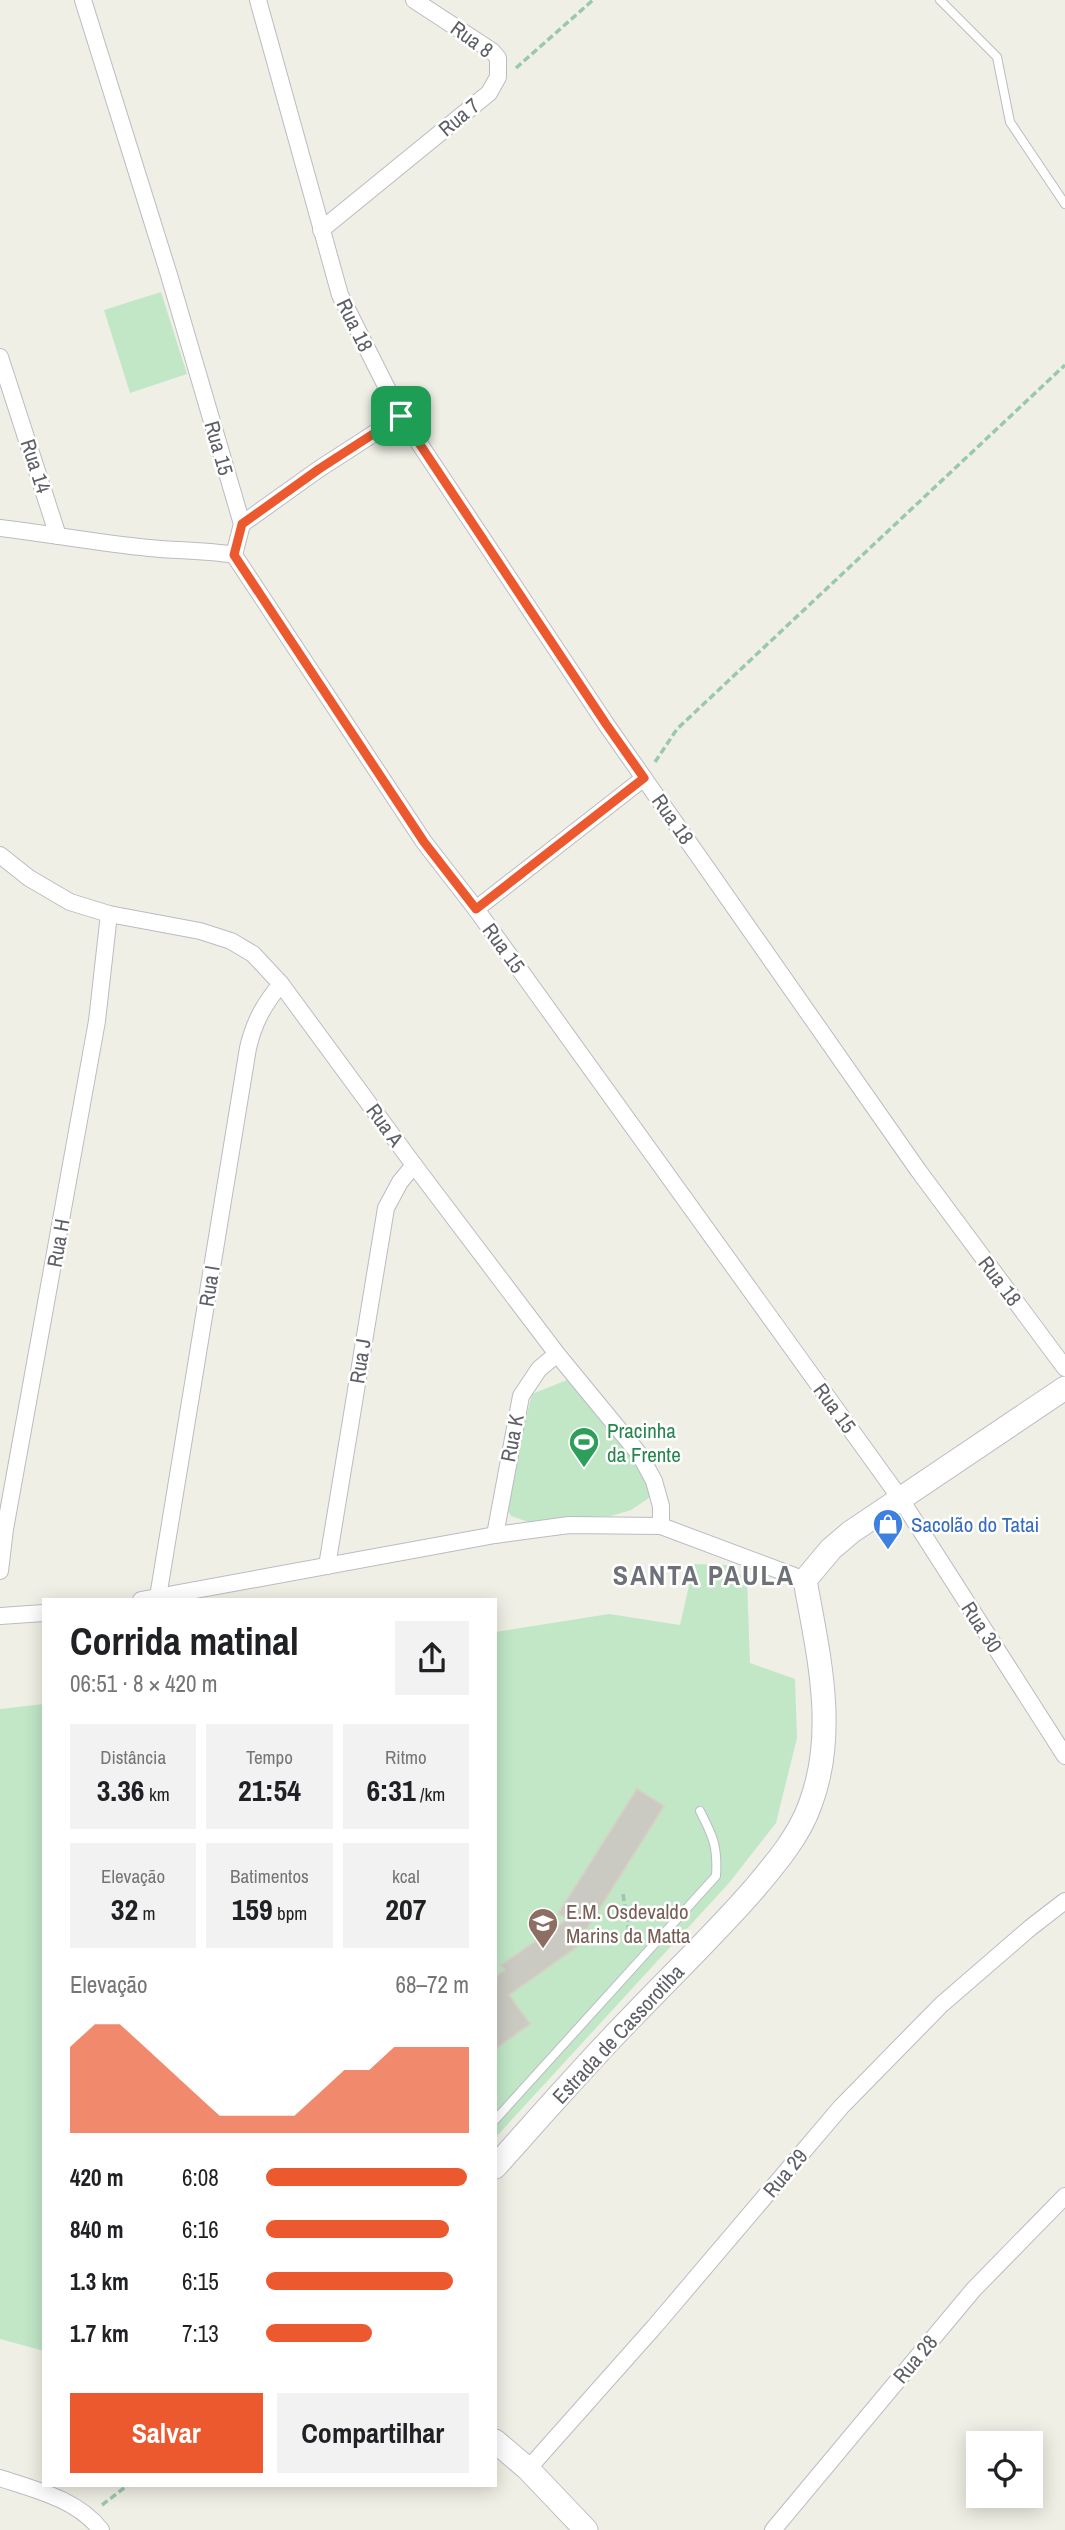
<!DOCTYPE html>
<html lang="pt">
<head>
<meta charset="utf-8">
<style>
  body { margin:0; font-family:"Archivo Narrow",sans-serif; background:#f2f2f2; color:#202124; height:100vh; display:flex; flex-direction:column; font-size:26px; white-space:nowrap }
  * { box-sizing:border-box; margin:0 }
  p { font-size:23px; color:#757577 }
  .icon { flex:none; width:38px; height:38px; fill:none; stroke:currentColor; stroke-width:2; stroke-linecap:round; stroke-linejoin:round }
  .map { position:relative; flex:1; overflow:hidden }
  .details { position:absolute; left:42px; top:1598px; width:455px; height:889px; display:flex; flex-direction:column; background:#fff; border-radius:0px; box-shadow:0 4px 18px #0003 }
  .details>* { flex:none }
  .tools { position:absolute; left:966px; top:2431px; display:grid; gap:14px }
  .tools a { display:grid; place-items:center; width:77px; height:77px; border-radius:0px; background:#fff; box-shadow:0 4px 18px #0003; font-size:35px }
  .pin { position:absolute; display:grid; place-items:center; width:60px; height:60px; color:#fff; margin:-30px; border-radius:14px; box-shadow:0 4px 10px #0006 }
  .round { display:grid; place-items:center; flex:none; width:74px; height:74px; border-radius:0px; background:#f2f2f2 }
  .summary { display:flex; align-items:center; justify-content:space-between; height:119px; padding:0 28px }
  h1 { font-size:38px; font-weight:700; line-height:52px }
  .stats { display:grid; grid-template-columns:repeat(3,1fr); gap:10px; height:119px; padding:7px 28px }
  .stats div { display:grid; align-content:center; border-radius:0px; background:#f2f2f2; text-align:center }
  .stats b { font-size:30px; font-weight:700 }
  .stats small { font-size:19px; font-weight:400 }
  .stats p { font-size:19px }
  .chart { height:196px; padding:14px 28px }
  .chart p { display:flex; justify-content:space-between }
  .chart svg { width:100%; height:126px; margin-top:7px; fill:#ec592f; opacity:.7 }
  .button { display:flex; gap:14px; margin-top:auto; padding:14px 28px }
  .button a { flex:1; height:80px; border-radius:0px; background:#ec592f; color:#fff; font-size:28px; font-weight:700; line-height:80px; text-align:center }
  .button a+a { background:#f2f2f2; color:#202124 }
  ul { padding:0 28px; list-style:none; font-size:23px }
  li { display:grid; grid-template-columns:112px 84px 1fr; align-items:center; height:52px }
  li i { height:18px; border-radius:9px; background:#ec592f }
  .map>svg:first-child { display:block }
  .green { fill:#c1e7c7 }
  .building { fill:#cac9c2; stroke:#d4d2c3; stroke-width:2 }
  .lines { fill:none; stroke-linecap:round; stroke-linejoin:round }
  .service-casing { stroke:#babcc1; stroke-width:10 }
  .minor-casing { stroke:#babcc1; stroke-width:18 }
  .secondary-casing { stroke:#bbbdc3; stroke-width:25 }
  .path { stroke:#9ac8ae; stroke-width:3.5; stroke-dasharray:7 3.5; stroke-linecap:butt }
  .service { stroke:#fff; stroke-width:8 }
  .minor { stroke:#fff; stroke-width:16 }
  .secondary { stroke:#fff; stroke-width:23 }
  .route-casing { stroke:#fff; stroke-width:14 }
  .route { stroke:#ec592f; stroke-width:9 }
  .labels { text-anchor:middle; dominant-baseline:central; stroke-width:5; stroke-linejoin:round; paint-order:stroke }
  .street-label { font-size:21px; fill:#5d6066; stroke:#fff }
  .leisure-label { font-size:21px; fill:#27864d; stroke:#fff; text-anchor:start }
  .shop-label { font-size:21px; fill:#366cbe; stroke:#fff; text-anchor:start }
  .education-label { font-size:21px; fill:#785e54; stroke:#fff; text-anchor:start }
  .district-label { font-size:28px; font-weight:bold; letter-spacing:2px; fill:#6e7178; stroke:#fff }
</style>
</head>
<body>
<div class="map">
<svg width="1065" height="2530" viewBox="0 0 1065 2530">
  <rect width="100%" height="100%" fill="#f0efe5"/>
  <g class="green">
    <polygon points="161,292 187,374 130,393 104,310"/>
    <polygon points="567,1380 649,1477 649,1498 631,1510 611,1516 566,1518 534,1524 511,1516 504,1504 532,1394"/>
    <polygon points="694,1564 728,1565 747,1580 750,1663 795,1679 797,1738 776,1823 729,1883 495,2138 495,1632 609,1614 680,1625"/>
    <polygon points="44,1704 44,2351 0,2339 0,1709"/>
  </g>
  <polygon class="building" points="637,1789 664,1806 581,1938 585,1941 509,1995 530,2024 495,2049 495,1977 505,1970 501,1965 569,1918 558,1914"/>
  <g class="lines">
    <g class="service-casing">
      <g id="service">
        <polyline points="940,0 997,57 1010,122 1065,204"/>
        <path d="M 495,2120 L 716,1876 C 718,1847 713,1836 700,1811"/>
      </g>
    </g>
    <g class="minor-casing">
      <g id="minor">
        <polyline points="83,0 169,275 242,524 234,555 424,842 476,909 900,1498 1065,1756"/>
        <polyline points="258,0 340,295 401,416 606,724 918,1170 1065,1368"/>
        <polyline points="321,230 489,93 498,77 498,58 492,51 414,0"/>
        <polyline points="0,357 58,536"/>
        <polyline points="242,524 319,469 401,416"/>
        <path d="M 0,528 C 50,534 99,543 149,548 C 178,551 206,550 234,555"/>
        <polyline points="0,855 29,878 70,902 109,914 200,931 231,941 253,954 281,984 414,1165 557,1354 640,1455 654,1481 661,1506 661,1526"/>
        <polyline points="476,909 644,778"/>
        <polyline points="495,1535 521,1396 539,1369 557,1354"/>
        <polyline points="327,1566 386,1208 400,1182 414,1165"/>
        <polyline points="0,1571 5,1529 97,1021 109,914"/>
        <path d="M 158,1597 L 248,1048 C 254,1022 264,1004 281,984"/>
        <polyline points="141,1600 495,1535 569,1525 661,1526 805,1580"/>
        <polyline points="0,1616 44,1613"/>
        <polyline points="528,2469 655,2326 841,2107 941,2005 1030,1928 1065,1901"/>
        <path d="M 0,2478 C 36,2490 77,2499 101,2530"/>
        <polyline points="773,2530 974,2289 1065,2196"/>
      </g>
    </g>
    <g class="secondary-casing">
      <g id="secondary">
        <path d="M 495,2167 C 540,2117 584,2066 631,2018 C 672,1975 716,1933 755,1888 C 776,1863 799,1836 810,1805 C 838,1732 818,1653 805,1580 L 831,1549 L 851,1532 L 1065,1388"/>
        <polyline points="495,2441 528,2469 586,2530"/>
      </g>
    </g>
    <g class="path">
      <polyline points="516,68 593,0"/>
      <polyline points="655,762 677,729 1065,365"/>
      <polyline points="623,1894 629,1933 637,1945"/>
      <polyline points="102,2505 128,2485"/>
    </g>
    <use href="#service" class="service"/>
    <use href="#minor" class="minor"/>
    <use href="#secondary" class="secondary"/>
  </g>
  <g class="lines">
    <g class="route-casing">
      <polygon id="route" points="401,416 606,724 644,778 476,909 424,842 234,555 242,524 319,469"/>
    </g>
    <use href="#route" class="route"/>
  </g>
  <defs>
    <g id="stadium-pin" transform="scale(1.575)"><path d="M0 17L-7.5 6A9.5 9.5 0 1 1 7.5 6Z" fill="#2e9e5b" stroke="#fff"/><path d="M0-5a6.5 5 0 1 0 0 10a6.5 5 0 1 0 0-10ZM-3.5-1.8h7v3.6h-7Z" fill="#fff"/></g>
    <g id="shop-pin" transform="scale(1.575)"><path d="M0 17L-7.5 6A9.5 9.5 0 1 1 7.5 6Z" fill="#3f7fe0" stroke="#fff"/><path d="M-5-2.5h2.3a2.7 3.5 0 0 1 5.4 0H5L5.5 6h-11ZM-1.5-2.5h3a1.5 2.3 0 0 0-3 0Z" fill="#fff"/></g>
    <g id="school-pin" transform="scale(1.575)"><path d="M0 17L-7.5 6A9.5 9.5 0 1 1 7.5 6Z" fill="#8d6e63" stroke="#fff"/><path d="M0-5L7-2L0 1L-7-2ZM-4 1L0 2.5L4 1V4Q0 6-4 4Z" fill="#fff"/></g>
  </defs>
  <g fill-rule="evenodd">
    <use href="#stadium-pin" x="584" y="1442"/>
    <use href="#shop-pin" x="888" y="1524"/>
    <use href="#school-pin" x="543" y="1923"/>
  </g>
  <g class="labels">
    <g class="street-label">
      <text transform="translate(472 39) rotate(36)">Rua 8</text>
      <text transform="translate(459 117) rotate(-40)">Rua 7</text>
      <text transform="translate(355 325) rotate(64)">Rua 18</text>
      <text transform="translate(219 448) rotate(74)">Rua 15</text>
      <text transform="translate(36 466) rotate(72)">Rua 14</text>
      <text transform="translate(673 819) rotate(55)">Rua 18</text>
      <text transform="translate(504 948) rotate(54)">Rua 15</text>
      <text transform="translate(385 1125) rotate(54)">Rua A</text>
      <text transform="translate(58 1243) rotate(-80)">Rua H</text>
      <text transform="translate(1000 1281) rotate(53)">Rua 18</text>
      <text transform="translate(209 1286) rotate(-81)">Rua I</text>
      <text transform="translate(360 1361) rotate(-81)">Rua J</text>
      <text transform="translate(835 1408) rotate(54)">Rua 15</text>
      <text transform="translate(512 1438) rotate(-79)">Rua K</text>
      <text transform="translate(982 1627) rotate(57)">Rua 30</text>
      <text transform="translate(618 2034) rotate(-47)">Estrada de Cassorotiba</text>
      <text transform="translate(785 2173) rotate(-50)">Rua 29</text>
      <text transform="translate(915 2359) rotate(-50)">Rua 28</text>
    </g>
    <g class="leisure-label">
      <text x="607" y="1430">Pracinha<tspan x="607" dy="24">da Frente</tspan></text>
    </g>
    <g class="shop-label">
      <text x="911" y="1524">Sacolão do Tatai</text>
    </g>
    <g class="education-label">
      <text x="566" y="1911">E.M. Osdevaldo<tspan x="566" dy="24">Marins da Matta</tspan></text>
    </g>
    <g class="district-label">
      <text x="704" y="1575">SANTA PAULA</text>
    </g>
  </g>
</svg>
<div class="tools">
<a><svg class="icon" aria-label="locate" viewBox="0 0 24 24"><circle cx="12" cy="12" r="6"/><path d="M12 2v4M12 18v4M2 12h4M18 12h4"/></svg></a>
</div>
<div class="pin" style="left:401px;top:416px;background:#1e9e55"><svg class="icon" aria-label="arrive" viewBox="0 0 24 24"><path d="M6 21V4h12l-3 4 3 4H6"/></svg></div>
<section class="details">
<div class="summary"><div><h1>Corrida matinal</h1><p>06:51 · 8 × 420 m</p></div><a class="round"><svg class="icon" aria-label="share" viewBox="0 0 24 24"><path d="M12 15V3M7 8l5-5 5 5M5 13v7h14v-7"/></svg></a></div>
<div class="stats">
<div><p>Distância</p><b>3.36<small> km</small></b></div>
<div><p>Tempo</p><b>21:54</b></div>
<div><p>Ritmo</p><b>6:31<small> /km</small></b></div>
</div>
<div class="stats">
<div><p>Elevação</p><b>32<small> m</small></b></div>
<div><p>Batimentos</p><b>159<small> bpm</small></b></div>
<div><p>kcal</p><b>207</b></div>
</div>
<div class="chart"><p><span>Elevação</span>68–72 m</p>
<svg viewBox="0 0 160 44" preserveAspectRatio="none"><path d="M0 44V14L10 6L20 6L30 14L40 22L50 30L60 38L70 38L80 38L90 38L100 30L110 22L120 22L130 14L140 14L150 14L160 14V44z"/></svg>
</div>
<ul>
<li><b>420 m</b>6:08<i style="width:99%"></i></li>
<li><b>840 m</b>6:16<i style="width:90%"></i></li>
<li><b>1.3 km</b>6:15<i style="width:92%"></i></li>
<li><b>1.7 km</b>7:13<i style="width:52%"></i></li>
</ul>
<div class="button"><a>Salvar</a><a>Compartilhar</a></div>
</section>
</div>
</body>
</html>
